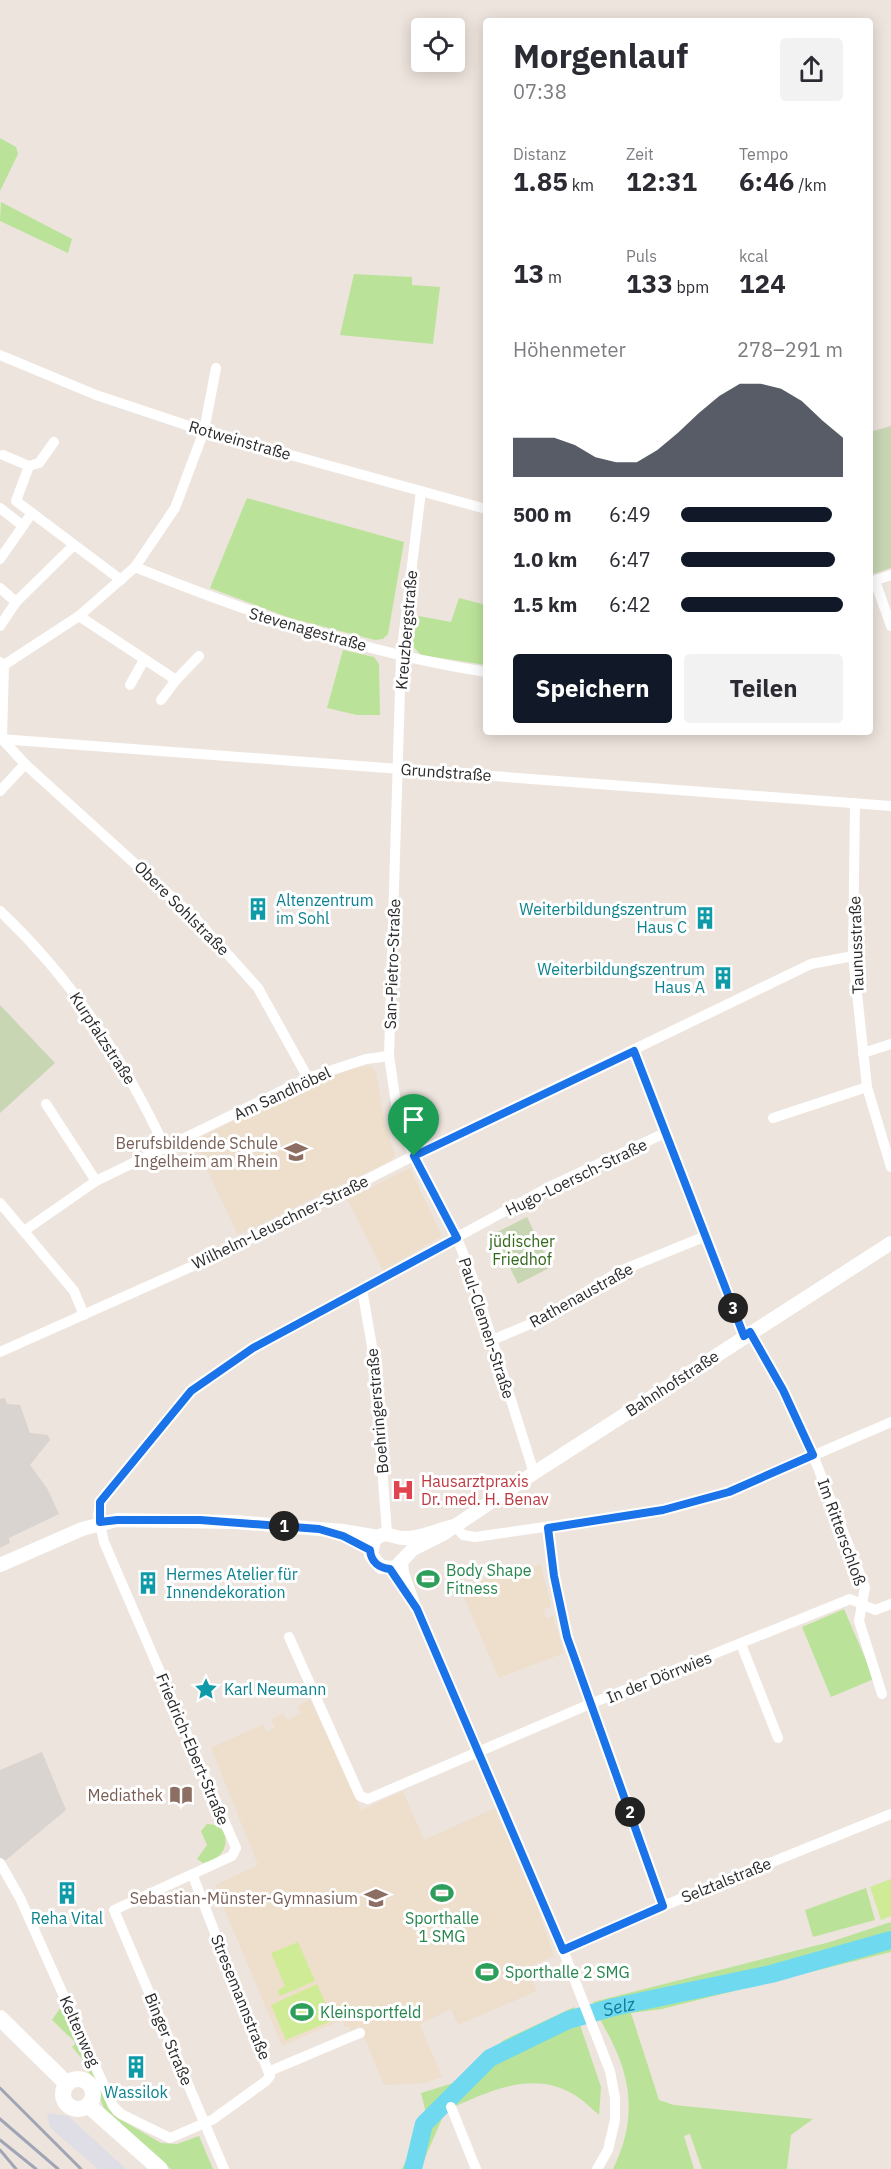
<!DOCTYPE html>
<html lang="de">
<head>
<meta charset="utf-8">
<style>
  body { margin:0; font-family:"IBM Plex Sans",sans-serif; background:#f2f2f3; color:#2b2b33; height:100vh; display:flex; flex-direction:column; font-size:22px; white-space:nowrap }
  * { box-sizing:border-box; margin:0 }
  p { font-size:20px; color:#7c7c81 }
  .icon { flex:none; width:33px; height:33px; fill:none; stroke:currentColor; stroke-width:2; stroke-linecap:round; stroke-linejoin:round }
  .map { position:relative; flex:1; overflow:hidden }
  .drawer { position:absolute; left:483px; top:18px; width:390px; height:717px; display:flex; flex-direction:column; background:#fff; border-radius:6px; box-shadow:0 3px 15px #0003 }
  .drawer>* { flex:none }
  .fabs { position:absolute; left:411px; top:18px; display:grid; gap:12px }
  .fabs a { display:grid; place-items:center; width:54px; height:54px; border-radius:6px; background:#fff; box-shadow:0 3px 15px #0003; font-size:30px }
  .pin { position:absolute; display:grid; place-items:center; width:51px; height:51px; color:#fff; margin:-62px -26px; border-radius:50% 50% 50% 0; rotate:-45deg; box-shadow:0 0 6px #0007 }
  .pin .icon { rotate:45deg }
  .km { position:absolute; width:30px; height:30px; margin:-15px; border-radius:50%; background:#222; color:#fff; font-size:16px; line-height:30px; text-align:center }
  .round { display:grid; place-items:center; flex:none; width:63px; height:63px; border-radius:6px; background:#f2f2f3 }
  .head { display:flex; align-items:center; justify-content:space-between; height:102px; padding:0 30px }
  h1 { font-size:33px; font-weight:700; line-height:45px }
  .metrics { display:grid; grid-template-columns:repeat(3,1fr); gap:9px; height:102px; padding:6px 30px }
  .metrics div { display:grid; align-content:center }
  .metrics b { font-size:26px; font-weight:700 }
  .metrics small { font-size:16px; font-weight:400 }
  .metrics p { font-size:16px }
  .chart { height:168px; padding:12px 30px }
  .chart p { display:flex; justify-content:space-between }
  .chart svg { width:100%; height:108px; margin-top:6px; fill:#111827; opacity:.7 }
  .cta { display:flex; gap:12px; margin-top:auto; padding:12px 30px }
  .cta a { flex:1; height:69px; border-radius:6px; background:#111827; color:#fff; font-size:24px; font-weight:700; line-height:69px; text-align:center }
  .cta a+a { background:#f2f2f3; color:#2b2b33 }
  ul { padding:0 30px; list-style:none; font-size:20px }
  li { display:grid; grid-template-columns:96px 72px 1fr; align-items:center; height:45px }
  li i { height:15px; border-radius:8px; background:#111827 }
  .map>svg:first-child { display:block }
  .industrial { fill:#dfdde5 }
  .education { fill:#eedfcc }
  .green { fill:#bae399 }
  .cemetery { fill:#c8d6b4 }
  .pitch { fill:#cfeb95 }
  .plaza { fill:#d9d4cf }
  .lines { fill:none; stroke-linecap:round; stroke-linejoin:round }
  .river { stroke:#6fdaef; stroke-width:18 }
  .minor { stroke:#fff; stroke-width:10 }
  .tertiary { stroke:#fff; stroke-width:14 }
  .secondary { stroke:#fff; stroke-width:16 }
  .rail { stroke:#9fa5b5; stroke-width:3 }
  .route-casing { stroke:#fff; stroke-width:12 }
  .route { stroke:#1a73e8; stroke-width:8 }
  .labels { text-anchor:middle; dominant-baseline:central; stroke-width:6; stroke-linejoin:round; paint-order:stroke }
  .street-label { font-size:16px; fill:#2b2b2b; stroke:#fff }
  .culture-label { font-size:16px; fill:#0d838f; stroke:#fff; text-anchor:start }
  .education-label { font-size:16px; fill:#785e54; stroke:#fff; text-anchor:end }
  .park-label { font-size:16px; fill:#32681a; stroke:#fff }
  .health-label { font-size:16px; fill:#be3a42; stroke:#fff; text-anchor:start }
  .leisure-label { font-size:16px; fill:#27864d; stroke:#fff; text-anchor:start }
  .water-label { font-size:18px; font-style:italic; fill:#0d7a9c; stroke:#fff }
</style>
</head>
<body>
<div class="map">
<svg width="891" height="2169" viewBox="0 0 891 2169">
  <rect width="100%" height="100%" fill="#ede4dd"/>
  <polygon class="industrial" points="47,2113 68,2116 126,2169 98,2169 53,2130 49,2124"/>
  <g class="education">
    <polygon points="371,1066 376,1072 385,1124 395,1154 392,1160 238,1235 193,1141 327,1076 354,1068"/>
    <polygon points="410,1168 442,1236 383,1271 347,1199"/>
    <polygon points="541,1564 551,1607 544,1609 546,1618 553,1616 564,1653 499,1678 459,1586"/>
    <polygon points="310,1699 361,1810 403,1791 424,1840 495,1808 538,1909 554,1956 527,1968 537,1991 458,2025 451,2009 420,2024 442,2077 425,2083 384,2085 359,2025 351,2031 349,2026 345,2028 342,2020 282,2046 215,1887 217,1884 258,1865 211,1748 263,1724 267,1732 275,1728 271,1720 283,1713 287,1720 291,1719 301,1713 297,1706"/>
  </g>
  <g class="green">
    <polygon points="0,138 16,147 18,154 0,191"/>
    <polygon points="1,202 72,239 68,253 0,221"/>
    <polygon points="354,274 412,277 412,285 440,287 433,344 340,335"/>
    <polygon points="247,498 404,542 388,634 383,639 375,640 290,618 210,588"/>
    <polygon points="459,598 486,605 486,665 421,655 409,642 413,615 451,622"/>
    <polygon points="343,650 374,657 379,664 380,715 357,715 327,708"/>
    <polygon points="844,1609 874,1679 831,1697 802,1627"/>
    <path d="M 207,1824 C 232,1823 233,1859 203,1863 L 197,1859 L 207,1845 L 201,1831 Z"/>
    <polygon points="866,1888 875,1920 813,1937 805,1910"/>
    <path d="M 891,1922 L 891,1952 L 662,2009 L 631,2013 L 659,2100 L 674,2105 L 813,2119 L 791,2135 L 787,2169 L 702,2169 L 690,2134 L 684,2136 L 694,2169 L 613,2169 C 634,2126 634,2087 613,2044 C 606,2029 598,2018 593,2002 L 830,1942 Z"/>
    <polygon points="61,2007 113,2115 161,2143 177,2144 199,2136 213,2169 171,2169 104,2108 84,2061 72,2047 76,2043 52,2020"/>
    <path d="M 574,2007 L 601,2087 L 599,2115 C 591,2108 582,2099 573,2094 C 530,2069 487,2093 446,2110 L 420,2169 L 402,2169 L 427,2117 L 421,2093 L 453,2083 L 504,2040 Z"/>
  </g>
  <g class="cemetery">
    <polygon points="891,426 891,568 870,575 870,432"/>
    <polygon points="0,1005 55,1063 0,1113"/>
    <polygon points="527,1217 551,1267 518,1284 493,1234"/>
  </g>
  <g class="pitch">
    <polygon points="891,1879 891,1916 881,1920 870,1887"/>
    <polygon points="298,1942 315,1981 280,1996 278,1990 285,1986 271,1953"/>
    <polygon points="317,1984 333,2020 286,2040 271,2005"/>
  </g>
  <g class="plaza">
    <polygon points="5,1398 7,1404 20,1405 30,1433 48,1435 50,1440 30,1465 47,1488 59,1514 9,1538 10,1543 0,1548 0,1399"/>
    <polygon points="42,1752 66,1810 0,1865 0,1770"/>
  </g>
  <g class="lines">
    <path class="river" id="s1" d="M 413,2169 L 424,2124 L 490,2058 L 568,2020 L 614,2007 L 771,1974 L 891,1940"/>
    <g class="minor">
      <polyline points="0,355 96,395 204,431 486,509"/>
      <polyline points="3,455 29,466 16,501 121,580"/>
      <polyline points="29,466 39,463 54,442"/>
      <polyline points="421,491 401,656 389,1056 397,1110 413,1156 457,1238 472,1276 534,1473"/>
      <polyline points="0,508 23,526"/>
      <polyline points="0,559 32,513"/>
      <path d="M 135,567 C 249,613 364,653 486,672"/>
      <polyline points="875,581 891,626"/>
      <polyline points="870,582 891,575"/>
      <polyline points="0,588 16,602 74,545"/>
      <polyline points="79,616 176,680 199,656"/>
      <polyline points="0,626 16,602"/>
      <polyline points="0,662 4,665 2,739 25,764 197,920 258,988 308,1078"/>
      <polyline points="4,665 79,616 135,567 175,508 204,431 216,368"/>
      <polyline points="130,685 144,660"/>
      <polyline points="161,700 176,680"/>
      <polyline points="0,739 891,806"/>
      <polyline points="0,791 25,764"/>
      <polyline points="855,803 853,956 867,1087 891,1167"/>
      <path d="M 0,911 C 74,981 122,1057 166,1149"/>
      <polyline points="634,1051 744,1336"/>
      <polyline points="863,1053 891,1044"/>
      <polyline points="46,1104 96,1181"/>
      <polyline points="773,1118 867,1087"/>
      <polyline points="0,1203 74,1291 84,1315"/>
      <polyline points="24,1231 96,1181 308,1078 366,1059 389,1056"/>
      <polyline points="362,1289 374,1358 387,1533"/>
      <polyline points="750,1332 783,1390 813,1455 865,1587 859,1621 882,1694"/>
      <polyline points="490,1341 542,1319 620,1271 706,1236"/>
      <polyline points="0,1352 222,1253 413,1156 811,964 853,956"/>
      <polyline points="455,1526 463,1535 475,1537 663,1510 729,1492 891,1422"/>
      <polyline points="547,1529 554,1577 567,1637 663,1906"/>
      <polyline points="403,1561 404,1573 417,1609 563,1950 610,2071 615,2098 615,2120 608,2150 597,2169"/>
      <polyline points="289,1637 360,1796 368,1799 590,1704 850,1599 875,1610 891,1604"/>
      <polyline points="741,1644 778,1738"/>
      <polyline points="0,1863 20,1898 113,2106 121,2114 170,2138 212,2120 266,2081 270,2076 193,1876"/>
      <polyline points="563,1950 663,1906 891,1814"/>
      <polyline points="270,2071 360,2033"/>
      <polyline points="451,2107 476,2169"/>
      <polyline points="224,2169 114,1910 232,1856 236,1848 104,1542 98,1515 100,1502 191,1391 253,1348 553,1185 665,1133"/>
    </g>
    <g class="tertiary">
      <path d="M 455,1526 C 439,1529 420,1539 404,1538 C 392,1538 386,1529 374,1540 L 371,1555 L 381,1567 L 395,1568 L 413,1549 L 443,1534 L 534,1473 L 891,1243"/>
      <polyline points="0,1565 82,1529 117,1520 235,1522 343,1531 378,1537"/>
    </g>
    <g class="secondary">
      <polyline points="0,2018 67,2084"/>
      <circle cx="78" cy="2094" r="15"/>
      <polyline points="89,2106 160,2169"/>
    </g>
    <g class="rail">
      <polyline points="0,2088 81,2169"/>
      <polyline points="0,2119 58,2169"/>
      <polyline points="0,2140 36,2169"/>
      <polyline points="0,2150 16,2169"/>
    </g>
  </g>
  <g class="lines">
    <g class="route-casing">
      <path id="route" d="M 634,1051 L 744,1336 L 750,1332 L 783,1390 L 813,1455 L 729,1492 L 663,1510 L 548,1528 L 554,1576 L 567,1637 L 663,1906 L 563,1950 L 417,1609 L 390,1569 C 379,1568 371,1562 370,1550 L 343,1536 L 319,1529 L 200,1520 L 117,1520 L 100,1522 L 100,1502 L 191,1391 L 253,1348 L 457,1238 L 414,1156 Z"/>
    </g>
    <use href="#route" class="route"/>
  </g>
  <defs>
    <g id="building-bare" transform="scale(1.8)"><path d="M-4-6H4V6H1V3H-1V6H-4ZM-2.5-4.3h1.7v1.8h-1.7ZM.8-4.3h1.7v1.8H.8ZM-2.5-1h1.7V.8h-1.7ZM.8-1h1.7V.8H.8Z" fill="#0f9aa8" stroke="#fff" stroke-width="2.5" paint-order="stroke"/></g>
    <g id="school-bare" transform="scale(1.8)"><path d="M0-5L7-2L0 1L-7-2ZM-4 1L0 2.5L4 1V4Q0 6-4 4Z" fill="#8d6e63" stroke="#fff" stroke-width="2.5" paint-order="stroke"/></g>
    <g id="hospital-bare" transform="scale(1.8)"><path d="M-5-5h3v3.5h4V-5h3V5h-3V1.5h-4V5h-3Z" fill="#e0444e" stroke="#fff" stroke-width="2.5" paint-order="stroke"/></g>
    <g id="stadium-bare" transform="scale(1.8)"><path d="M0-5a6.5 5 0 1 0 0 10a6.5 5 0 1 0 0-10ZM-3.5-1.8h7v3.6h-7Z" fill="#2e9e5b" stroke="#fff" stroke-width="2.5" paint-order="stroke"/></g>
    <g id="sight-bare" transform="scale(1.8)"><path d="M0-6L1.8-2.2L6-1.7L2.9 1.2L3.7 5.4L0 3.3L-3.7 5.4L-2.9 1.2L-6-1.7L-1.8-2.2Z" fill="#0f9aa8" stroke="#fff" stroke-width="2.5" paint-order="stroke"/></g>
    <g id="library-bare" transform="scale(1.8)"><path d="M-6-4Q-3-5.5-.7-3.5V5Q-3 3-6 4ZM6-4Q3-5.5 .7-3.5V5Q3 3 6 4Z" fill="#8d6e63" stroke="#fff" stroke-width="2.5" paint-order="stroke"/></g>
  </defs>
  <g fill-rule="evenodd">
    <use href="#building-bare" x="258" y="909"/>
    <use href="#building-bare" x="705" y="918"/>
    <use href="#building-bare" x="723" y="978"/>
    <use href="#school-bare" x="296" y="1152"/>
    <use href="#hospital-bare" x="403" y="1490"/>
    <use href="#stadium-bare" x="428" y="1579"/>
    <use href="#building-bare" x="148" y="1583"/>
    <use href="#sight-bare" x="206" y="1689"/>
    <use href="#library-bare" x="181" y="1795"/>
    <use href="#building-bare" x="67" y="1893"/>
    <use href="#stadium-bare" x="442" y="1893"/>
    <use href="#school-bare" x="376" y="1898"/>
    <use href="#stadium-bare" x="487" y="1972"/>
    <use href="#stadium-bare" x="302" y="2012"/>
    <use href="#building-bare" x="136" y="2067"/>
  </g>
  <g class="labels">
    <g class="street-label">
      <text transform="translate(240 440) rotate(16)">Rotweinstraße</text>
      <text transform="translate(308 629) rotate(16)">Stevenagestraße</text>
      <text transform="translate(406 630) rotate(-85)">Kreuzbergstraße</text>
      <text transform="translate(446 772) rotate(4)">Grundstraße</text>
      <text transform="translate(182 908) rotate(45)">Obere Sohlstraße</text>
      <text transform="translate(856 945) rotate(-92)">Taunusstraße</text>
      <text transform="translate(392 964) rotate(-88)">San-Pietro-Straße</text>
      <text transform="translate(103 1038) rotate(57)">Kurpfalzstraße</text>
      <text transform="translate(282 1093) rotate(-25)">Am Sandhöbel</text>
      <text transform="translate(576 1177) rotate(-26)">Hugo-Loersch-Straße</text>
      <text transform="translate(280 1222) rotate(-26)">Wilhelm-Leuschner-Straße</text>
      <text transform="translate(581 1295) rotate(-29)">Rathenaustraße</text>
      <text transform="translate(487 1328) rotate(72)">Paul-Clemen-Straße</text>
      <text transform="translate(672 1383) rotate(-33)">Bahnhofstraße</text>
      <text transform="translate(377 1411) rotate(-95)">Boehringerstraße</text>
      <text transform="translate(842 1532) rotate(70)">Im Ritterschloß</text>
      <text transform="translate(659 1677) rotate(-22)">In der Dörrwies</text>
      <text transform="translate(193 1749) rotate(67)">Friedrich-Ebert-Straße</text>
      <text transform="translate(726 1880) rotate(-22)">Selztalstraße</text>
      <text transform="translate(241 1997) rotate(68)">Stresemannstraße</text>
      <text transform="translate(80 2031) rotate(66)">Keltenweg</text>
      <text transform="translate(169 2039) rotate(67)">Binger Straße</text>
    </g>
    <g class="culture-label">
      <text x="276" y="900">Altenzentrum<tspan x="276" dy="18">im Sohl</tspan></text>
      <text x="687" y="909" text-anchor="end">Weiterbildungszentrum<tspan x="687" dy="18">Haus C</tspan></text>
      <text x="705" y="969" text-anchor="end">Weiterbildungszentrum<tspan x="705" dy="18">Haus A</tspan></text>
      <text x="166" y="1574">Hermes Atelier für<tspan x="166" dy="18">Innendekoration</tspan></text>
      <text x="224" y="1689">Karl Neumann</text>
      <text x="67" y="1918" text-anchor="middle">Reha Vital</text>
      <text x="136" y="2092" text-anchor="middle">Wassilok</text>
    </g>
    <g class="education-label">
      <text x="278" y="1143">Berufsbildende Schule<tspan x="278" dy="18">Ingelheim am Rhein</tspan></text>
      <text x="163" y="1795">Mediathek</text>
      <text x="358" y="1898">Sebastian-Münster-Gymnasium</text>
    </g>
    <g class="park-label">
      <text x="522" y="1241">jüdischer<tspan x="522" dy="18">Friedhof</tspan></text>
    </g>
    <g class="health-label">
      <text x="421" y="1481">Hausarztpraxis<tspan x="421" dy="18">Dr. med. H. Benav</tspan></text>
    </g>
    <g class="leisure-label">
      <text x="446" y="1570">Body Shape<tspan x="446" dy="18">Fitness</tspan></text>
      <text x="442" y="1918" text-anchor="middle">Sporthalle<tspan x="442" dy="18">1 SMG</tspan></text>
      <text x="505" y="1972">Sporthalle 2 SMG</text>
      <text x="320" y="2012">Kleinsportfeld</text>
    </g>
    <g class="water-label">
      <text stroke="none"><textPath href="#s1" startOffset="279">Selz</textPath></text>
    </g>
  </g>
</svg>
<div class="fabs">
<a><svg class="icon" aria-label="locate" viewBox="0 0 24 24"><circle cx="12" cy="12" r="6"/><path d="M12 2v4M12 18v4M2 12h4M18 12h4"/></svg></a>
</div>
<div class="pin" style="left:414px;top:1156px;background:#1e9e55"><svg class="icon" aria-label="arrive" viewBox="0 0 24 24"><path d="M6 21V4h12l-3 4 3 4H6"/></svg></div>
<b class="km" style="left:284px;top:1526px">1</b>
<b class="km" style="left:630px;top:1812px">2</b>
<b class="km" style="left:733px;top:1308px">3</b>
<section class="drawer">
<div class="head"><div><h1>Morgenlauf</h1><p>07:38</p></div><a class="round"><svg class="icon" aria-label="share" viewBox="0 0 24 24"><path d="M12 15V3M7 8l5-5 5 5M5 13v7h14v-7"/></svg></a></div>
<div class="metrics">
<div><p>Distanz</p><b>1.85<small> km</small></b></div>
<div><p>Zeit</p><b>12:31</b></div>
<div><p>Tempo</p><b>6:46<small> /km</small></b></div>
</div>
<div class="metrics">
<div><b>13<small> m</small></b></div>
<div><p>Puls</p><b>133<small> bpm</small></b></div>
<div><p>kcal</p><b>124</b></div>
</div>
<div class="chart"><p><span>Höhenmeter</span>278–291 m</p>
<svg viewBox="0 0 160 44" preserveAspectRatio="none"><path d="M0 44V28L10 28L20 28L30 31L40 36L50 38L60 38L70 33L80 26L90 18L100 11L110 6L120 6L130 8L140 13L150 21L160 28V44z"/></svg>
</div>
<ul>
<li><b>500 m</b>6:49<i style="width:93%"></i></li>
<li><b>1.0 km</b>6:47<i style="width:95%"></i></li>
<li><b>1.5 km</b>6:42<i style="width:100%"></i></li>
</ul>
<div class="cta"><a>Speichern</a><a>Teilen</a></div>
</section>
</div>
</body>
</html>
